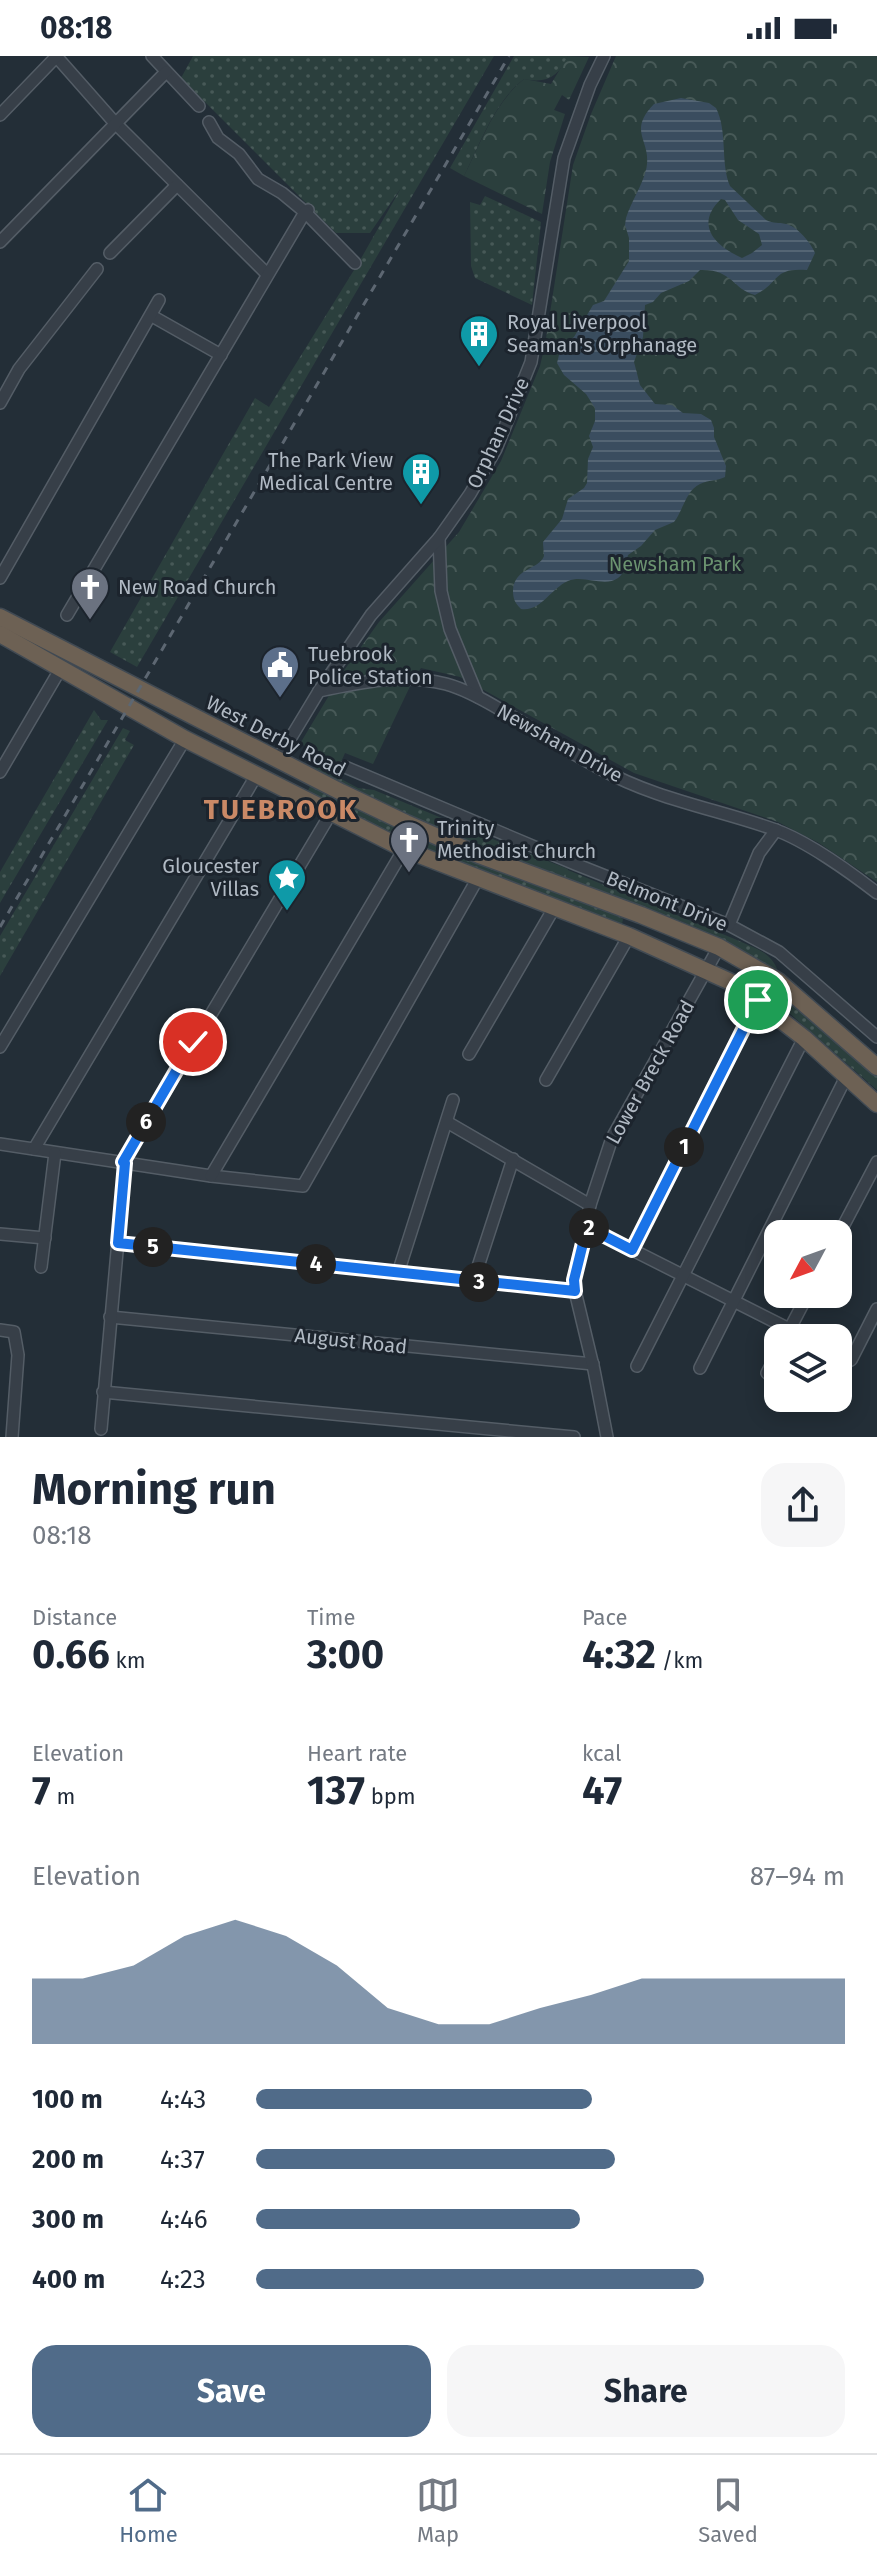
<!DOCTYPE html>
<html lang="en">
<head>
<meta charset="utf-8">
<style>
  body { margin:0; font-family:"Fira Sans",sans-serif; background:#f6f6f7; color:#1f2937; height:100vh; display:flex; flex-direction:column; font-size:30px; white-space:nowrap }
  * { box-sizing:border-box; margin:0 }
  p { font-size:26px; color:#747a83 }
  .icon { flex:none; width:44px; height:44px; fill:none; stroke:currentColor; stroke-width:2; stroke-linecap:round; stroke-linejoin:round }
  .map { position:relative; height:1381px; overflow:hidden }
  .drawer { display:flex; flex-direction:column; background:#fff; flex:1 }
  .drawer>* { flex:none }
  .needle { width:52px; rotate:229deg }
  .tools { position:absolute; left:764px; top:1164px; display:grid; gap:16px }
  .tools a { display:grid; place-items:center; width:88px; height:88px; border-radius:16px; background:#fff; box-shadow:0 4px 20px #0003; font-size:40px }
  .pin { position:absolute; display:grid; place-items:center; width:68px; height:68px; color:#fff; margin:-34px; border:4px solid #fff; border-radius:50%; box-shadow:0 2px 8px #0007 }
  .km { position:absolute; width:40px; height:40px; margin:-20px; border-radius:50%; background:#222; color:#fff; font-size:22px; line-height:40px; text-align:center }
  .round { display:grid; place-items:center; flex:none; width:84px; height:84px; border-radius:24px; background:#f6f6f7 }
  .summary { display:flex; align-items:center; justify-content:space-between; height:136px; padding:0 32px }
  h1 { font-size:44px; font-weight:700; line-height:60px }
  .figures { display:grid; grid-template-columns:repeat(3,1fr); gap:12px; height:136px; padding:8px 32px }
  .figures div { display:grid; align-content:center }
  .figures b { font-size:40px; font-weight:700 }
  .figures small { font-size:22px; font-weight:400 }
  .figures p { font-size:22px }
  .chart { height:224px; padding:16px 32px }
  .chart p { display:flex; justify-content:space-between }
  .chart svg { width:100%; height:144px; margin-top:8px; fill:#506b89; opacity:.7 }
  .cta { display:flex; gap:16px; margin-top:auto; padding:16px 32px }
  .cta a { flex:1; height:92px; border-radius:24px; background:#506b89; color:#fff; font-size:32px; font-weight:700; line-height:92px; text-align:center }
  .cta a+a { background:#f6f6f7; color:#1f2937 }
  ul { padding:0 32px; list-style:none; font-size:26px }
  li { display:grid; grid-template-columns:128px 96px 1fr; align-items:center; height:60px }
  li i { height:20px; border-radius:10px; background:#506b89 }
  .status { display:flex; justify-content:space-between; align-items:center; height:56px; padding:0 40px; background:#fff; direction:ltr }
  .status svg { height:22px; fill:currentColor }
  .tabs { display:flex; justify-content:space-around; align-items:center; height:112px; border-top:2px solid #e0e1e3; background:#fff; font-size:22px; color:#747a83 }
  .tabs a { display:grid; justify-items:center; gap:4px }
  .tabs .current { color:#506b89 }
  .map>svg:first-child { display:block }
  .grass { fill:url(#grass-dots) }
  .forest { fill:url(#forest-crowns) }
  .water { fill:url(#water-rules); fill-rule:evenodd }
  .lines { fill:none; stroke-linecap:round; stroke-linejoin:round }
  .minor-casing { stroke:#545d66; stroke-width:14 }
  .highway-casing { stroke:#414a53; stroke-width:19 }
  .minor { stroke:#373f48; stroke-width:11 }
  .highway { stroke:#6d6154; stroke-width:16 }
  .rail { stroke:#5d6772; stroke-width:3; stroke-dasharray:8 8; stroke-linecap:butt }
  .route-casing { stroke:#fff; stroke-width:16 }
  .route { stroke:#1a73e8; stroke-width:10 }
  .labels { text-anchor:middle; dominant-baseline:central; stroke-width:6; stroke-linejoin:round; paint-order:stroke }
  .poi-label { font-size:20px; fill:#b1bac4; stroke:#1c242d; text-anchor:start }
  .street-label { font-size:20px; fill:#b1bac4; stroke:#1c242d }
  .park-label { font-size:20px; fill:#6b9370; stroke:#1c242d }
  .district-label { font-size:28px; font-weight:bold; letter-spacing:2px; fill:#ca8966; stroke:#1c242d }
</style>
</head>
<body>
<div class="status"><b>08:18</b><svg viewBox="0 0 49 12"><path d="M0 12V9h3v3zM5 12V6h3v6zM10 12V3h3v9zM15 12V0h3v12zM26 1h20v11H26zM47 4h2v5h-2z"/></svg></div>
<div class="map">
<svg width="877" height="1381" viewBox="0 0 877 1381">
  <defs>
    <pattern id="grass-dots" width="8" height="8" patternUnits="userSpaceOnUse" patternTransform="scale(2)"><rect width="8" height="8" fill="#2b3f3d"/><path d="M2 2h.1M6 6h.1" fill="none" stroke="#475957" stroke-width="1.8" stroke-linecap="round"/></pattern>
    <pattern id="forest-crowns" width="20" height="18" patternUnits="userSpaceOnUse" patternTransform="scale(2)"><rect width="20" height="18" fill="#2b3f3d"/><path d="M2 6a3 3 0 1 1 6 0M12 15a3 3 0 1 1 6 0" fill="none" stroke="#475957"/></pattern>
    <pattern id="water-rules" width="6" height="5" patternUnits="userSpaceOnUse" patternTransform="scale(2)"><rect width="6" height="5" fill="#3a4d5f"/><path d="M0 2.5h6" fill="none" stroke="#546574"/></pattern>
  </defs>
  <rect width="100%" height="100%" fill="#232e37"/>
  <g class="grass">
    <polygon points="193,0 494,0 137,611 110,596 255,342 269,351 359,206 401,132 370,177 336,177 181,22"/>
    <path d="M 514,0 L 568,0 C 559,20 547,28 524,23 C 495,45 480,88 464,120 L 450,112 Z"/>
    <polygon points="485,140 541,166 532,249 475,222 471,210 470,146 480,149"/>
    <polygon points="94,654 101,664 108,664 0,847 0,816"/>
    <polygon points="123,672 130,675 125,684 134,689 0,920 0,880"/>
    <path d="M 315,709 L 358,732 L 374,734 L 737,884 C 759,894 773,896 780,921 L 730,889 L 683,866 L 494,798 L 312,715 Z"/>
    <path d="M 311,729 L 606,854 L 623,863 L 622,868 C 514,831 409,787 306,738 Z"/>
    <polygon points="794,948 877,1019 877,1034 788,956"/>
  </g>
  <g class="forest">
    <path d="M 568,0 L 589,1 L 569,44 L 562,39 L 554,54 L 565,58 L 550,106 L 542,158 L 464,120 C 480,88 495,46 524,23 L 551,28 Z"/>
    <polygon points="616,0 877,0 877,826 819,787 778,766 634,717 460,621 421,612 414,622 373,708 345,697 337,715 316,705 301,686 345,613 379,566 459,476 501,405 540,310 545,289 573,109 591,58"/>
    <polygon points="505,788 568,813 561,825 501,801"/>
  </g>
  <path class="water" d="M 681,42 L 709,47 L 716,52 C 728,76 720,106 730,130 L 766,164 C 774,168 778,166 786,168 C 797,170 811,187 815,197 L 807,214 C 772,211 780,227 755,239 C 732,233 733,213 700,214 L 689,225 L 661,237 L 653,246 L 645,249 L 643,281 L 634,306 L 640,329 L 655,348 L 672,349 L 683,357 L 701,358 L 711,364 L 714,372 L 714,381 L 726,410 L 725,421 C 717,425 708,424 700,428 C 686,434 683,455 674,466 L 655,474 L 641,490 L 628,499 C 626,507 625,517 618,522 C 604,532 584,518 568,525 C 550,533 541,556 521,553 C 515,547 513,543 513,534 C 515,511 539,514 544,500 C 544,499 543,488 543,486 L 562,463 L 568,443 L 584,432 L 587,427 L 588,403 L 593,391 L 589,380 L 595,365 L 595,352 L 586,338 L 564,319 L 557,307 L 561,291 L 574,281 L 593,249 L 604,245 L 629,205 L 629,182 L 625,169 L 626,162 C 631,146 642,130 646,114 C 653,84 626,77 654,48 ZM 721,143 L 725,144 L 738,164 L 759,178 L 762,189 L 752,197 L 742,202 C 715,190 694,169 721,143 Z"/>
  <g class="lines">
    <g class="minor-casing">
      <g id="minor">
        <polyline points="56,0 115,67 267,218"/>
        <polyline points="152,0 199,50"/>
        <polyline points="0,59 57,0"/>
        <polyline points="209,66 218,82 239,98 258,123 282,137 305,156 308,154"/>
        <polyline points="0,186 166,16"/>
        <polyline points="110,197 177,129"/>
        <polyline points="152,260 221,299"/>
        <polyline points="0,347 19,313 97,213"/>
        <polyline points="439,482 441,535 450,573 478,641"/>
        <polyline points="0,522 159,244"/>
        <polyline points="67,559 305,156 355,207"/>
        <path d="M 319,635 C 361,626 404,617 446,628 C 465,633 484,644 501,654 C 534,673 567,695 601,713 C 655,743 716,753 773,773 C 805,784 850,816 877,837"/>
        <polyline points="278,703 319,635 371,559 439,482 470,438 496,393 531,306 564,102 590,29 604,0"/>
        <polyline points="345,711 575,808 729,869 779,896 877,981"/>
        <polyline points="0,716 61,612"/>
        <polyline points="729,869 759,797 776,774"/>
        <polyline points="0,991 185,683"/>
        <polyline points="469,998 554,852"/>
        <polyline points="546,1024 629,880"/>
        <polyline points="447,1066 590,1149"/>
        <polyline points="0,1088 211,1120 303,1130 478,822"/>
        <polyline points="34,1093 256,720"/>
        <polyline points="123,1106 331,757"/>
        <polyline points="211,1120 404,793"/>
        <polyline points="587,1171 807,1282"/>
        <polyline points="0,1178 45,1182"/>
        <polyline points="838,1180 877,1106"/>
        <polyline points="118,1187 575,1235"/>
        <polyline points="632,1194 758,944"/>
        <polyline points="41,1211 55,1097"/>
        <polyline points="398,1217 453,1044"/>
        <polyline points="473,1226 513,1103"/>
        <polyline points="110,1261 593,1308"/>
        <polyline points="0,1274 14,1276 18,1299 12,1381"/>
        <polyline points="785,1282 808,1238"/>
        <polyline points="838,1297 851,1304 877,1253"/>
        <polyline points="637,1310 804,982"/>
        <polyline points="700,1312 846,1021"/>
        <polyline points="767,1317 778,1296"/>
        <polyline points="103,1336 574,1381"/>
        <polyline points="101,1373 125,1107"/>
        <polyline points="607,1381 594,1314 575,1235 574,1224 590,1149 612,1082 719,891"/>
      </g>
    </g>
    <g class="highway-casing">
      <g id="highway">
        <polyline points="0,561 341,736 406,767 479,799 641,859 719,891 778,925 877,1011"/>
        <polyline points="0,578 185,683 404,793 629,880 733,927 804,982 877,1048"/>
      </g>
    </g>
    <use href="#minor" class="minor"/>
    <use href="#highway" class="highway"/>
    <polyline class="rail" points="0,871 509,0"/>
  </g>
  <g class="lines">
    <g class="route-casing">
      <polyline id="route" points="193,986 123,1106 125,1107 118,1187 575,1235 574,1224 587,1171 632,1194 758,944"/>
    </g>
    <use href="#route" class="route"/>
  </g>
  <defs>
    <g id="building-pin" transform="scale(2)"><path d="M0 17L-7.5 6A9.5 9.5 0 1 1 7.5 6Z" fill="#0f9aa8" stroke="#1c242d"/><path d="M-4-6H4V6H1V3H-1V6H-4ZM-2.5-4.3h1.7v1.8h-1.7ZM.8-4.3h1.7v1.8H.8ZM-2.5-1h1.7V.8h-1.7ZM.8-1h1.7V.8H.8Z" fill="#fff"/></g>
    <g id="church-pin" transform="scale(2)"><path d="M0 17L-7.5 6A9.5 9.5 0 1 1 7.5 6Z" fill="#6b7280" stroke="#1c242d"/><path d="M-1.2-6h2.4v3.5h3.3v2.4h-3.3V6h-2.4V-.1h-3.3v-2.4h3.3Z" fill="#fff"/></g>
    <g id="civic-pin" transform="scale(2)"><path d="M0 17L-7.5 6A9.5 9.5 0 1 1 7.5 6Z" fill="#5c6f8a" stroke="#1c242d"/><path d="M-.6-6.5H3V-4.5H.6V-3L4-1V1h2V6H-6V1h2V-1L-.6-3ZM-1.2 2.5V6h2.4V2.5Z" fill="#fff"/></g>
    <g id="sight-pin" transform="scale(2)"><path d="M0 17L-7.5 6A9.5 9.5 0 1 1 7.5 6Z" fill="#0f9aa8" stroke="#1c242d"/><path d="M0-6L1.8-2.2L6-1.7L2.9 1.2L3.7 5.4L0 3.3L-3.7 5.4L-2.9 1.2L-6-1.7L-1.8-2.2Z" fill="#fff"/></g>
  </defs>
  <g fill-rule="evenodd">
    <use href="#building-pin" x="479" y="278"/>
    <use href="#building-pin" x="421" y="416"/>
    <use href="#church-pin" x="90" y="531"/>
    <use href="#civic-pin" x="280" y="609"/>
    <use href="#church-pin" x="409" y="784"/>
    <use href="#sight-pin" x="287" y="822"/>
  </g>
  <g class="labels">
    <g class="poi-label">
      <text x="507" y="266">Royal Liverpool<tspan x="507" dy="23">Seaman's Orphanage</tspan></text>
      <text x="393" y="404" text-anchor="end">The Park View<tspan x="393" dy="23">Medical Centre</tspan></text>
      <text x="118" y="531">New Road Church</text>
      <text x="308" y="598">Tuebrook<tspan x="308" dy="23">Police Station</tspan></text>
      <text x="437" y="772">Trinity<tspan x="437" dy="23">Methodist Church</tspan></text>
      <text x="259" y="810" text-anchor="end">Gloucester<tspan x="259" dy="23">Villas</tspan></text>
    </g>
    <g class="street-label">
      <text transform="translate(498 377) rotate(-65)">Orphan Drive</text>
      <text transform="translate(276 680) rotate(27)">West Derby Road</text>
      <text transform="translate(560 687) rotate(29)">Newsham Drive</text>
      <text transform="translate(667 845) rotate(22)">Belmont Drive</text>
      <text transform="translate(650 1016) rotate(-61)">Lower Breck Road</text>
      <text transform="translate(351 1285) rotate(6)">August Road</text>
    </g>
    <g class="park-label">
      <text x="675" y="508">Newsham Park</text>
    </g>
    <g class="district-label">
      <text x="281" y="753">TUEBROOK</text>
    </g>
  </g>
</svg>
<div class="tools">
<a><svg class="needle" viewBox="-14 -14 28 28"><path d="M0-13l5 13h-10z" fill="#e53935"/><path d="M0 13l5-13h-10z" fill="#747a83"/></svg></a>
<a><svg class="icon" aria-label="layers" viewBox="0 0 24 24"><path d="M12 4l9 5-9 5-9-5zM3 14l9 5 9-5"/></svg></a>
</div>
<div class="pin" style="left:758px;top:944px;background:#1e9e55"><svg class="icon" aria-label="arrive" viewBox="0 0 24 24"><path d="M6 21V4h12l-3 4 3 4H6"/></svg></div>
<div class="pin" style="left:193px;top:986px;background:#d93025"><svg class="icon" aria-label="check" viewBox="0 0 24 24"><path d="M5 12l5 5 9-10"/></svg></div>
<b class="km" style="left:684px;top:1091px">1</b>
<b class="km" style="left:589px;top:1172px">2</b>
<b class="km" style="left:479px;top:1226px">3</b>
<b class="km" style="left:316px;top:1208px">4</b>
<b class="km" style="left:153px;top:1191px">5</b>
<b class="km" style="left:146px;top:1066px">6</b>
</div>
<section class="drawer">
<div class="summary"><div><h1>Morning run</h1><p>08:18</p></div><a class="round"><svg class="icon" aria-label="share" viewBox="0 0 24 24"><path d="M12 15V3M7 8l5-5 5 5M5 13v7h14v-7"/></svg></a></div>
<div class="figures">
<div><p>Distance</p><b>0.66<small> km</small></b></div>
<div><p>Time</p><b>3:00</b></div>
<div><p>Pace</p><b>4:32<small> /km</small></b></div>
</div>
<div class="figures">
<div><p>Elevation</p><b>7<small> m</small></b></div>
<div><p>Heart rate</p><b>137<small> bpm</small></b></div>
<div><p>kcal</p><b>47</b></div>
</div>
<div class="chart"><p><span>Elevation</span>87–94 m</p>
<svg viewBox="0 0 160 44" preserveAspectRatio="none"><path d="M0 44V24L10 24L20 20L30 11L40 6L50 11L60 20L70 33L80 38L90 38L100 33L110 29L120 24L130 24L140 24L150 24L160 24V44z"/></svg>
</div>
<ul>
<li><b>100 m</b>4:43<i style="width:57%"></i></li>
<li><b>200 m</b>4:37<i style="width:61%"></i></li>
<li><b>300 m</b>4:46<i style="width:55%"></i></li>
<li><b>400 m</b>4:23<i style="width:76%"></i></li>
</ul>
<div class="cta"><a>Save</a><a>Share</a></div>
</section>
<nav class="tabs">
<a class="current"><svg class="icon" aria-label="home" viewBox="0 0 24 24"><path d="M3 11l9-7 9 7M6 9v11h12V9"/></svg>Home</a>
<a><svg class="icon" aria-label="map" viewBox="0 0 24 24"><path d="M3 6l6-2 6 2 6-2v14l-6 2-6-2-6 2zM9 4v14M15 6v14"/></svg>Map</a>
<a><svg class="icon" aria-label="saved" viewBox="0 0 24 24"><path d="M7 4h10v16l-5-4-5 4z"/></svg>Saved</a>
</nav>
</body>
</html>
